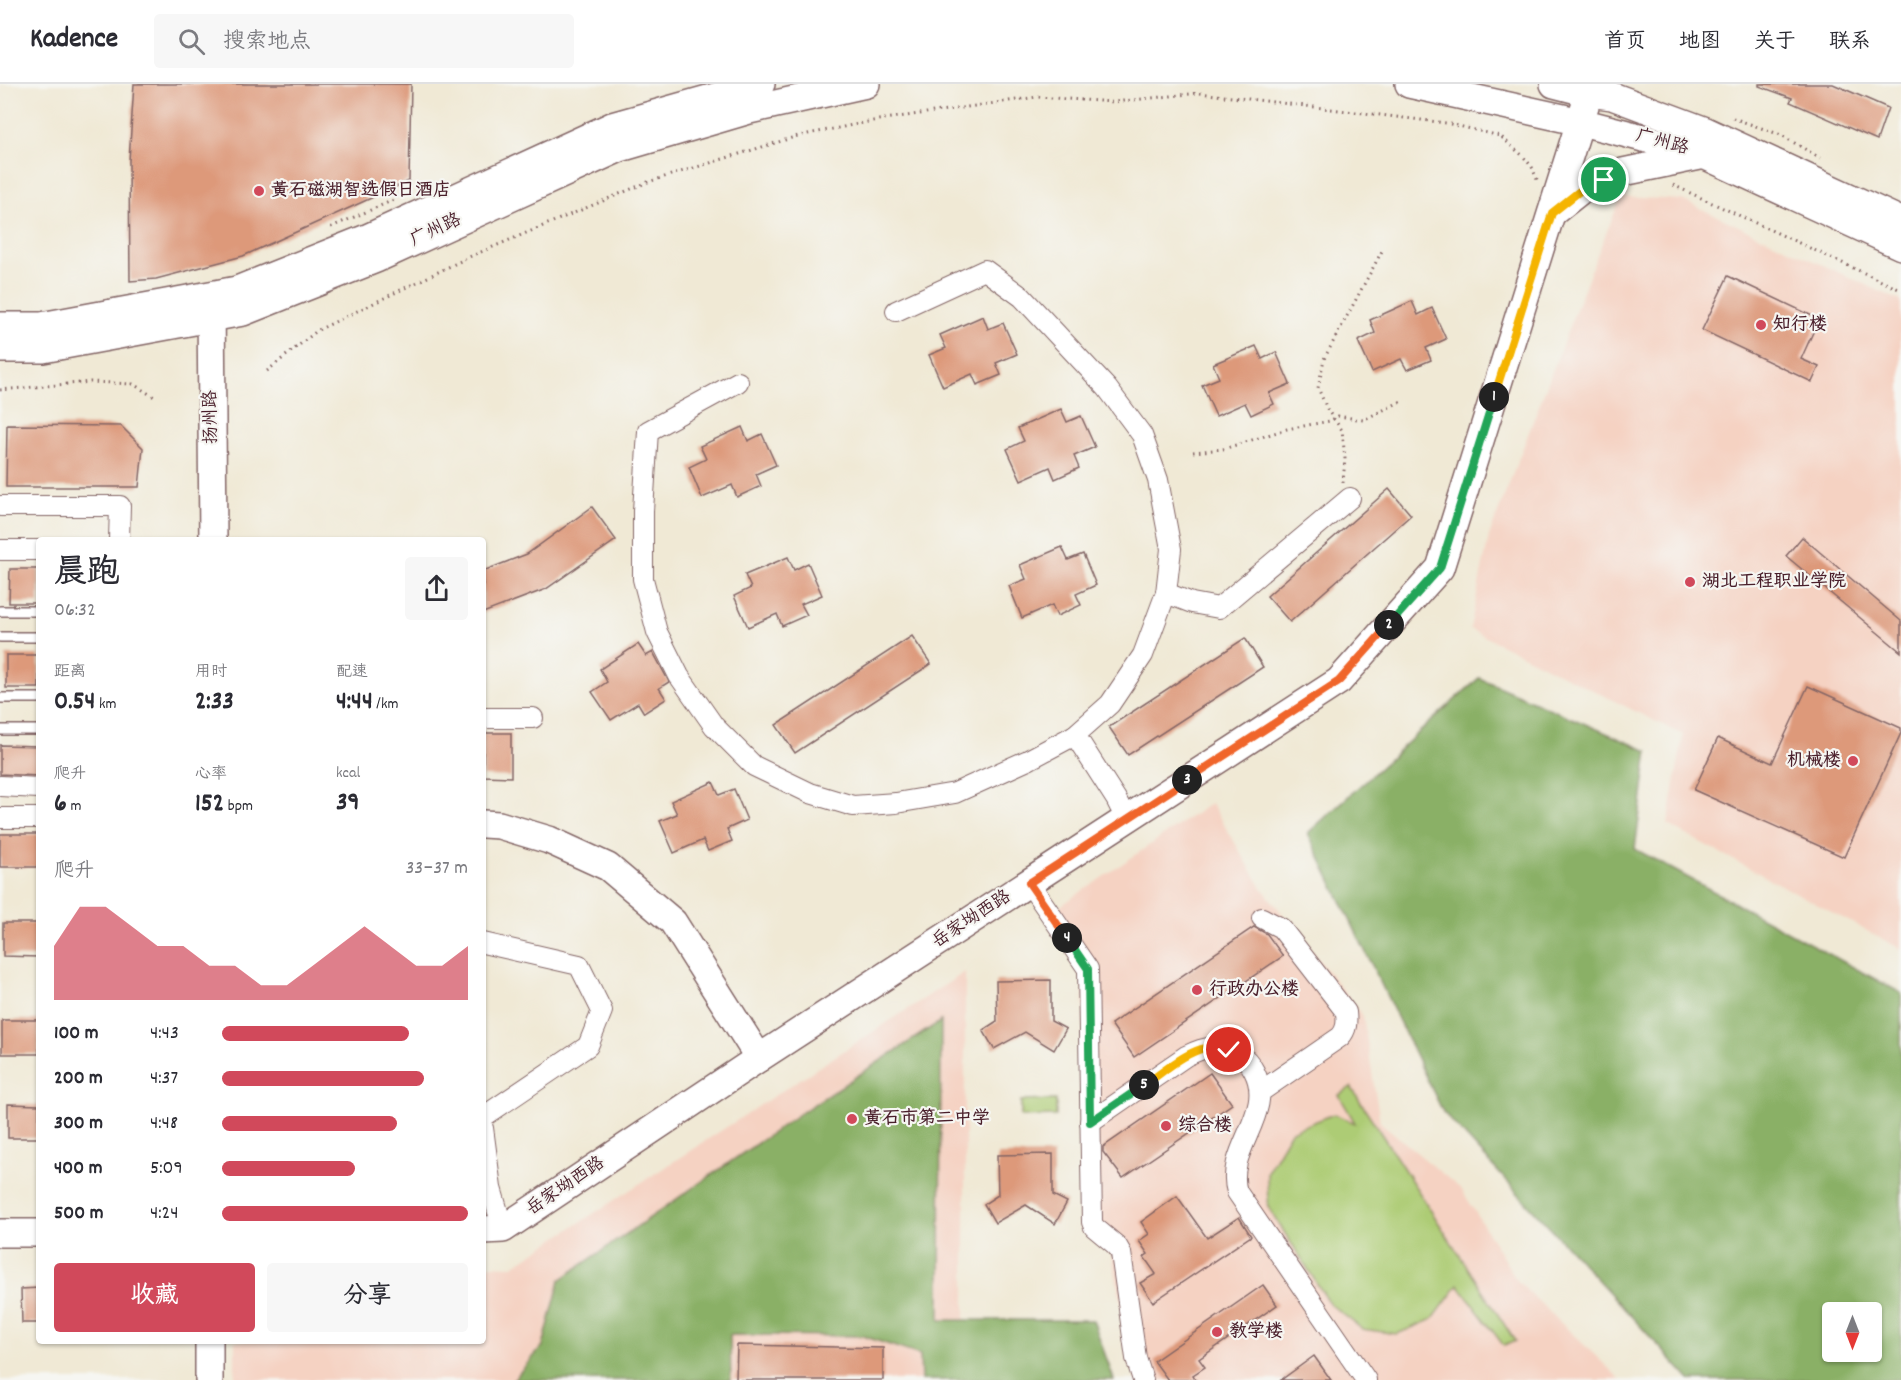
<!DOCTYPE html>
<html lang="zh">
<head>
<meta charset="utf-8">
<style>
  body { margin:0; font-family:Dekko,"LXGW WenKai TC",sans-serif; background:#f7f7f7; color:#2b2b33; height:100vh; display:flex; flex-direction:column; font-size:22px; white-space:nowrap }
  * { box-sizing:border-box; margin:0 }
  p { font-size:20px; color:#7c7c81 }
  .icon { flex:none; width:33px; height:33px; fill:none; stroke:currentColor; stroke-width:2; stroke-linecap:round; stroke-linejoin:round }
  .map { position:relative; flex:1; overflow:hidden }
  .details { position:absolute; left:36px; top:453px; width:450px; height:807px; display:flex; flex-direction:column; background:#fff; border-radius:6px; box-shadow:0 2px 4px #0004 }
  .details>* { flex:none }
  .needle { width:39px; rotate:180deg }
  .controls { position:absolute; left:1822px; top:1218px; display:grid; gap:12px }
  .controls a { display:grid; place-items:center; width:60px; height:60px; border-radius:6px; background:#fff; box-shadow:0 2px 4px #0004; font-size:30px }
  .pin { position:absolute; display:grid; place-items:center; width:51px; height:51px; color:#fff; margin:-26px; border:3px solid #fff; border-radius:50%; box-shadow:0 2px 6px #0007 }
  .km { position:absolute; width:30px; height:30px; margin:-15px; border-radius:50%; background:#222; color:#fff; font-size:16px; line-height:30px; text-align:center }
  .round { display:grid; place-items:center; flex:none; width:63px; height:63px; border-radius:6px; background:#f7f7f7 }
  .head { display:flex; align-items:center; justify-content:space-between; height:102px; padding:0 18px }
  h1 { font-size:33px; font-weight:700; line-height:45px }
  .stats { display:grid; grid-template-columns:repeat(3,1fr); gap:9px; height:102px; padding:6px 18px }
  .stats div { display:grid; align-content:center }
  .stats b { font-size:26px; font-weight:700 }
  .stats small { font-size:16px; font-weight:400 }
  .stats p { font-size:16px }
  .chart { height:168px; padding:12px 18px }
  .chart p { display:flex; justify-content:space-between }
  .chart svg { width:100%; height:108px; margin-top:6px; fill:#d1495b; opacity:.7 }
  .button { display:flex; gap:12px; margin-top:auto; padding:12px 18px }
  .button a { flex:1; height:69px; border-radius:6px; background:#d1495b; color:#fff; font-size:24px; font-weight:700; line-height:69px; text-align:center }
  .button a+a { background:#f7f7f7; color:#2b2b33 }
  ul { padding:0 18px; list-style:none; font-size:20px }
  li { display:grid; grid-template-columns:96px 72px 1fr; align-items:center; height:45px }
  li i { height:15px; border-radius:8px; background:#d1495b }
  header { display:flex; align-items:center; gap:36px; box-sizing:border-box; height:84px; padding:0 30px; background:#fff; border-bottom:2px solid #e1e1e2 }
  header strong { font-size:28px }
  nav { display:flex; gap:33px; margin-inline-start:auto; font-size:21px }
  .search { width:420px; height:54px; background:#f7f7f7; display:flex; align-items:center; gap:15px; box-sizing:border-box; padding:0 21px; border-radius:6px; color:#7c7c81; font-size:22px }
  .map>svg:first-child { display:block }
  .built { fill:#f5d2c2 }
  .green { fill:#adcc74; stroke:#7c7650; stroke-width:1.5 }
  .forest { fill:#8ab066; stroke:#6a6848; stroke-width:1.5; fill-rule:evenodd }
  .building { fill:#dd997a }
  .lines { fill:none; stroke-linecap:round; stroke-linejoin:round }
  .lane-casing { stroke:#846666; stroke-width:12 }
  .street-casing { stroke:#846666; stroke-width:22 }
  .secondary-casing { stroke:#846666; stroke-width:30 }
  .path { stroke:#846666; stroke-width:3; stroke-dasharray:1.5 4.5; stroke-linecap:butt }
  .lane { stroke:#fff; stroke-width:9 }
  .street { stroke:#fff; stroke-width:20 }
  .secondary { stroke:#fff; stroke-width:27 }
  .split-1-casing { stroke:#fff; stroke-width:12 }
  .split-2-casing { stroke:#fff; stroke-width:12 }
  .split-3-casing { stroke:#fff; stroke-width:12 }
  .split-4-casing { stroke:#fff; stroke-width:12 }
  .split-5-casing { stroke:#fff; stroke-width:12 }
  .split-6-casing { stroke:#fff; stroke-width:12 }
  .split-1 { stroke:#f5b400; stroke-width:8 }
  .split-2 { stroke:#22a559; stroke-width:8 }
  .split-3 { stroke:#f0652b; stroke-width:8 }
  .split-4 { stroke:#f0652b; stroke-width:8 }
  .split-5 { stroke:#22a559; stroke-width:8 }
  .split-6 { stroke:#f5b400; stroke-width:8 }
  .poi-dot { fill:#d1495b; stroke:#f6f6f2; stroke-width:2 }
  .labels { text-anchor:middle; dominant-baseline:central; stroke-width:4.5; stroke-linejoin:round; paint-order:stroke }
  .street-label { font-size:18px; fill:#4a1f2b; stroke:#f6f6f2 }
  .poi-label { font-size:18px; font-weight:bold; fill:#4a1f2b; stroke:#f6f6f2; text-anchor:start }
</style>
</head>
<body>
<header>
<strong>Kadence</strong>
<div class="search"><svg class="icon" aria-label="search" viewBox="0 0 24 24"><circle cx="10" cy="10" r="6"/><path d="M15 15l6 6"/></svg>搜索地点</div>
<nav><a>首页</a><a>地图</a><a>关于</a><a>联系</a></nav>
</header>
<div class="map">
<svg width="1901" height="1296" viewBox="0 0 1901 1296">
  <rect width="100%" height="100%" fill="#f6f6f2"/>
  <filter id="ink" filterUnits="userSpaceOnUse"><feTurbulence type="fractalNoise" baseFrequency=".0167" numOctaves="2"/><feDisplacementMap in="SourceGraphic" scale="12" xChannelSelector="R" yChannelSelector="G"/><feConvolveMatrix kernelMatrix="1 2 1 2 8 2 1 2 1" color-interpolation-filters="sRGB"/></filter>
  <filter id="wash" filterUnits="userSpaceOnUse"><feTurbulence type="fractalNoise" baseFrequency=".008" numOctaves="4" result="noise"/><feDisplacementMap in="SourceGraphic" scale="24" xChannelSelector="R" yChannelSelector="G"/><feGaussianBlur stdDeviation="1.35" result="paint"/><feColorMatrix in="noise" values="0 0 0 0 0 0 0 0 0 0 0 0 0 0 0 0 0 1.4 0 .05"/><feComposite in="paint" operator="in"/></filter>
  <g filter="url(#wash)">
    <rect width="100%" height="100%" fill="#f0e9d5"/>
    <g class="built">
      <polygon points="1621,113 1682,116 1901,217 1901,865 1668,741 1683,651 1470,545 1489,452 1591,186"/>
      <polygon points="1211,719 1262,804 1363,932 1380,1038 1462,1106 1517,1197 1621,1296 1136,1296 1112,1171 1088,1145 1083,888 1046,832"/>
      <polygon points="965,888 965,1296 235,1296 235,1257 483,1257 483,1181 513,1182"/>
    </g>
    <g class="green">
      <polygon points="1351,1003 1515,1257 1504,1262 1458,1201 1433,1235 1397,1250 1362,1245 1330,1220 1268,1123 1267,1088 1291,1047 1334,1030 1355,1039 1339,1011"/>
      <polygon points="1056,1016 1056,1032 1021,1033 1021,1017"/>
    </g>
    <g class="forest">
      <path d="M 1479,594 L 1648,667 L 1635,765 L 1901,909 L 1901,1296 L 1690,1296 L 1443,1028 L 1308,749 ZM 1833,1228 L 1872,1228 L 1872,1268 L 1833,1268 Z"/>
      <polygon points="941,937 940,1236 1093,1236 1114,1296 921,1296 920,1271 863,1252 730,1251 731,1296 513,1296 543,1262 560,1196 808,1024"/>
    </g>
    <g id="blocks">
      <g class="building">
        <polygon points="134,0 411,0 409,97 243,172 156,195 130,197 129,77"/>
        <polygon points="1759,0 1833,0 1888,24 1877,56 1790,18 1792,14 1759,2"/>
        <polygon points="1728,192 1819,235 1801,275 1819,283 1812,298 1702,246"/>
        <polygon points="1412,217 1418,231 1432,224 1446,255 1426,264 1431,276 1407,286 1401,275 1372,288 1358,257 1375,249 1370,236"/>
        <polygon points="983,232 988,245 1003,239 1017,270 996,279 1001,291 977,301 972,290 943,303 929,271 946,264 940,251"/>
        <polygon points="1256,262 1262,275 1276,268 1290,300 1269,309 1274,320 1251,331 1245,319 1216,332 1202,301 1219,294 1213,280"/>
        <polygon points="1061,325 1067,338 1081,332 1095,363 1074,372 1079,384 1055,395 1050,383 1021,396 1007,365 1024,357 1018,344"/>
        <polygon points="7,341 121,342 143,364 139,403 6,403"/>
        <polygon points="742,343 748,357 762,350 776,381 756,390 761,402 737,413 732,401 702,414 689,383 706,375 700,362"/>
        <polygon points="1389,405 1411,431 1290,538 1267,512"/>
        <polygon points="592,423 616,456 546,505 483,529 483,487 527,470"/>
        <polygon points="1802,453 1901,537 1901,568 1786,472"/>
        <polygon points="1062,463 1068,476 1083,470 1096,501 1076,510 1081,521 1057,532 1052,521 1022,534 1009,502 1026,495 1020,481"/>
        <polygon points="788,473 794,486 808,479 822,511 801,520 807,531 782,542 777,530 748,543 734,512 751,504 745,491"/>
        <polygon points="10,485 39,485 39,519 9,519"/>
        <polygon points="912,552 931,580 795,669 776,641"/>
        <polygon points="1245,554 1263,583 1128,671 1109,643"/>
        <polygon points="638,560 646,572 653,568 669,598 659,604 666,615 644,629 638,619 611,636 592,608 607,598 600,585"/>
        <rect x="6" y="571" width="33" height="33"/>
        <polygon points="1808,602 1901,644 1901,649 1844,773 1694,706 1718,654 1772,679"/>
        <polygon points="483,649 511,649 511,693 483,692"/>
        <polygon points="0,661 39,662 39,692 0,690"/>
        <polygon points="713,698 719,711 734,705 747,736 727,745 732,757 708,767 703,756 674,769 660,737 677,730 671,717"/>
        <rect x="0" y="750" width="39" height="33"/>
        <polygon points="3,839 39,839 39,873 3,872"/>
        <polygon points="1254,843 1267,850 1283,872 1134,973 1111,940"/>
        <polygon points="1051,896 1051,937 1066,945 1054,966 1025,948 994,965 983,946 997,937 996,897"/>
        <rect x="2" y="936" width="37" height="34"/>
        <polygon points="1210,989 1232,1020 1123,1094 1103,1068 1103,1063"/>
        <polygon points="8,1020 39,1021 39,1054 8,1054"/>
        <polygon points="1053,1070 1053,1111 1067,1118 1055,1140 1026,1121 995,1139 984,1120 998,1111 997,1071"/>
        <polygon points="1177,1112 1207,1154 1239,1133 1251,1152 1153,1218 1140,1199 1156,1190 1144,1173 1148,1170 1139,1157 1149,1150 1141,1138"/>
        <polygon points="1263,1201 1277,1221 1199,1275 1205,1283 1193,1291 1196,1296 1168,1296 1154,1277"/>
        <polygon points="39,1204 39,1239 22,1239 21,1205"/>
        <polygon points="737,1261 883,1264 883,1296 736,1296"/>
        <polygon points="1314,1272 1331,1296 1281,1296"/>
      </g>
    </g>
  </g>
  <g filter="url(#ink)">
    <use href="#blocks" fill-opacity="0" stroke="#846666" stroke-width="1.5"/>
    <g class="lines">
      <g class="lane-casing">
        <g id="lane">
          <polyline points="0,527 39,527"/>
          <polyline points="0,553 39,553"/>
          <polyline points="0,614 39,614"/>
          <polyline points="0,646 39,646"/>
        </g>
      </g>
      <g class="street-casing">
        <g id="street">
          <polyline points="896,227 985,186 1022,213 1107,304 1142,351 1158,396 1171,465 1166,509 1143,571 1110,620 1075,651"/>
          <polyline points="738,298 648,347 643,427 643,495 657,548 679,592 714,642 754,682 810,709 853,722 896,719 955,709 1028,676 1075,651 1116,715 1126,735"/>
          <polyline points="0,422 120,422 119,456"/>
          <polyline points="0,466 39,466"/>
          <polyline points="1166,509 1192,519 1219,524 1350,414"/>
          <polyline points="483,634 533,634"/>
          <polyline points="0,702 39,704"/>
          <polyline points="0,734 39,734"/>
          <polyline points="1029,799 1088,885 1092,1138 1094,1143 1117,1162 1121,1169 1136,1274 1143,1296"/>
          <polyline points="483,859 579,881 602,927 588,962 483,1033"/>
          <path d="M 1260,1008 L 1340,953 C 1347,946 1347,938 1346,928 L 1281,844 L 1262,834"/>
          <path d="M 1090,1038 L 1186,972 C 1206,962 1218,960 1239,970 C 1246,974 1251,981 1254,987 C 1276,1029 1224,1066 1237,1108 L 1366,1296"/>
          <polyline points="483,1044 491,1104 503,1145"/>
        </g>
      </g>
      <g class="secondary-casing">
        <g id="secondary">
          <polyline points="1409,0 1581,38 1697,68 1901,162"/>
          <polyline points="1554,0 1589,9 1612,12 1706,47 1901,137"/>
          <polyline points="1552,129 1581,106 1623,88 1700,72"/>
          <polyline points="211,217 213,456"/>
          <polyline points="0,242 41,242 237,206 367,154 612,42 761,0"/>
          <polyline points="0,265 43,265 243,228 376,175 620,64 749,26 866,0"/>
          <polyline points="483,740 499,741 549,756 608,783 673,838 759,974"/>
          <polyline points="483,1146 503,1145 759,974 1339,597 1440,484 1589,9"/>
          <polyline points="0,1149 39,1149"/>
          <polyline points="209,1296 209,1257"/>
        </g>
      </g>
      <g class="path">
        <polyline points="1733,34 1781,51 1820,74"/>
        <polyline points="1673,101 1901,206"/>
        <polyline points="331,143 396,115"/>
        <polyline points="267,287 318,246 469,173 648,98 798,52 878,36 1037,13 1114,18 1199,9 1446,39 1500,52 1523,72 1532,83 1538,98"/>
        <polyline points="0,306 91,298 133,300 156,314"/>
        <polyline points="1193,368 1223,365 1287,345 1330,337 1338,332 1363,336 1404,316"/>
        <polyline points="1343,399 1345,375 1342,346 1328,327 1318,304 1324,275 1382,167"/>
      </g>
      <use href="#lane" class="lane"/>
      <use href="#street" class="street"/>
      <use href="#secondary" class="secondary"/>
    </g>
  </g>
  <g class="lines" filter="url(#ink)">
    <g class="split-1-casing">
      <polyline id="split-1" points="1494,313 1552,129 1581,106 1604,96"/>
    </g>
    <g class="split-2-casing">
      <polyline id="split-2" points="1389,541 1440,484 1494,313"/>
    </g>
    <g class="split-3-casing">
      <polyline id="split-3" points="1187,696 1339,597 1389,541"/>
    </g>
    <g class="split-4-casing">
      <polyline id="split-4" points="1067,854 1029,799 1187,696"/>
    </g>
    <g class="split-5-casing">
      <polyline id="split-5" points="1067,854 1088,885 1090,1038 1144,1001"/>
    </g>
    <g class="split-6-casing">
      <path id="split-6" d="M 1144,1001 C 1161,990 1186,967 1206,964 C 1214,962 1221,964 1229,966"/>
    </g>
    <use href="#split-1" class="split-1"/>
    <use href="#split-2" class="split-2"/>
    <use href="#split-3" class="split-3"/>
    <use href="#split-4" class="split-4"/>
    <use href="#split-5" class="split-5"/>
    <use href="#split-6" class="split-6"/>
  </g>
  <g class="poi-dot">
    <circle cx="259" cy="107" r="6"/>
    <circle cx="1761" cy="241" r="6"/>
    <circle cx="1690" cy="498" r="6"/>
    <circle cx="1853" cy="677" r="6"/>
    <circle cx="1197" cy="906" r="6"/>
    <circle cx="852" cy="1035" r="6"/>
    <circle cx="1166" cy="1042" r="6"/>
    <circle cx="1217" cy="1248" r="6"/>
  </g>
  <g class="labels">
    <g class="street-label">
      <text transform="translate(1662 59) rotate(15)">广州路</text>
      <text transform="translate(436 147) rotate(-25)">广州路</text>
      <text transform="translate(212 333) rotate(-91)">扬州路</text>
      <text transform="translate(972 836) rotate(-33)">岳家坳西路</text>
      <text transform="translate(566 1103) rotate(-34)">岳家坳西路</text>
    </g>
    <g class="poi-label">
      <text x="271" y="107">黄石磁湖智选假日酒店</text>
      <text x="1773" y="241">知行楼</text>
      <text x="1702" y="498">湖北工程职业学院</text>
      <text x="1841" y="677" text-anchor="end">机械楼</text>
      <text x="1209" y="906">行政办公楼</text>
      <text x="864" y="1035">黄石市第二中学</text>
      <text x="1178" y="1042">综合楼</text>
      <text x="1229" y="1248">教学楼</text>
    </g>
  </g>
</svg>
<div class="controls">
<a><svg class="needle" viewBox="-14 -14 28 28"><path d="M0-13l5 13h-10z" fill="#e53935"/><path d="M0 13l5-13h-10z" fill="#7c7c81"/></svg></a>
</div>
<div class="pin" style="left:1604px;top:96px;background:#1e9e55"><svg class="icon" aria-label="arrive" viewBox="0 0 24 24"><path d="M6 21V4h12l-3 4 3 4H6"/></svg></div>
<div class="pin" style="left:1229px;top:966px;background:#d93025"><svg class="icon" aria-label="check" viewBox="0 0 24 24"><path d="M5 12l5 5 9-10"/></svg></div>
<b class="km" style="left:1494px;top:313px">1</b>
<b class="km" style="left:1389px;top:541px">2</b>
<b class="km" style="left:1187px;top:696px">3</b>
<b class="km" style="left:1067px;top:854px">4</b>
<b class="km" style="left:1144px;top:1001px">5</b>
<section class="details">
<div class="head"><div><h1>晨跑</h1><p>06:32</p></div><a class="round"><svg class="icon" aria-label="share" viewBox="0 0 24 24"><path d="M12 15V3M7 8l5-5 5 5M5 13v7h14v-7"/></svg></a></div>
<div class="stats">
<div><p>距离</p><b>0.54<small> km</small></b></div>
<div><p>用时</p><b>2:33</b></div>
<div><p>配速</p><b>4:44<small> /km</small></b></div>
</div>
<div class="stats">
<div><p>爬升</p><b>6<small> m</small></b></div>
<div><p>心率</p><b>152<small> bpm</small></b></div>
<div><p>kcal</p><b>39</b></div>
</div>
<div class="chart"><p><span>爬升</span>33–37 m</p>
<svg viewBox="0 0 160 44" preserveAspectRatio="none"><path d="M0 44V22L10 6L20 6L30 14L40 22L50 22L60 30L70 30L80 38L90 38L100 30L110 22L120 14L130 22L140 30L150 30L160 22V44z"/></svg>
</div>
<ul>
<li><b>100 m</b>4:43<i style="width:76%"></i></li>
<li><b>200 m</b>4:37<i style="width:82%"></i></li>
<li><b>300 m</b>4:48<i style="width:71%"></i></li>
<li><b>400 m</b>5:09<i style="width:54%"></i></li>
<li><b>500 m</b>4:24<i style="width:100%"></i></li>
</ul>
<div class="button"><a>收藏</a><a>分享</a></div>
</section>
</div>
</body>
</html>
